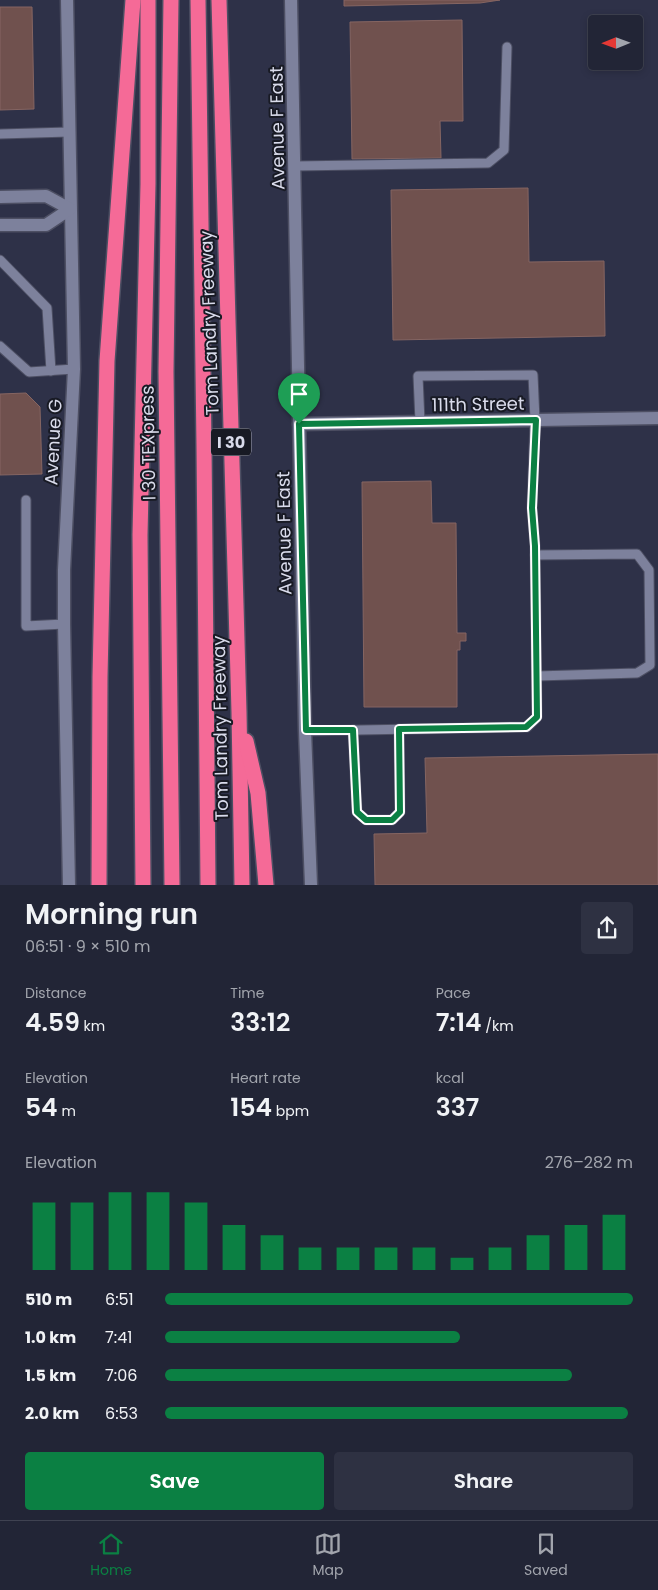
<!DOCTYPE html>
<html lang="en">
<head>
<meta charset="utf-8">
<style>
  body { margin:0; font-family:Poppins,sans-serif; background:#2e3142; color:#f1f3f6; height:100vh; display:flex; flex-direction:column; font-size:19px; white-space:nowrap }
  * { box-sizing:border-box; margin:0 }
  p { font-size:16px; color:#a2a5ad }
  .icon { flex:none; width:28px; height:28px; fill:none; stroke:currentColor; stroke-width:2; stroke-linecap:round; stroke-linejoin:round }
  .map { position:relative; height:885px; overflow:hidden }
  .panel { display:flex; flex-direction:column; background:#222536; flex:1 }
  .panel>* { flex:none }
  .needle { width:32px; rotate:269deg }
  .fabs { position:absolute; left:588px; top:15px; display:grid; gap:10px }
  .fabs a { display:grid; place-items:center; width:55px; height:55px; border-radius:5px; background:#222536; box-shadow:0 2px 8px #0003,0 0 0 1px #3f4251; font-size:25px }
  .pin { position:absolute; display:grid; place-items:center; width:42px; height:42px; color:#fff; margin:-51px -21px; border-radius:50% 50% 50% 0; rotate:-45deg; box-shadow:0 0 5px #0007 }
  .pin .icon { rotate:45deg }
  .round { display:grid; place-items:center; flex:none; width:52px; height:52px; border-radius:5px; background:#2e3142 }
  .overview { display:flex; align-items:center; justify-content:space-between; height:85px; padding:0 25px }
  h1 { font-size:28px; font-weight:600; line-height:38px }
  .metrics { display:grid; grid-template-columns:repeat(3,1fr); gap:8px; height:85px; padding:5px 25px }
  .metrics div { display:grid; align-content:center }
  .metrics b { font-size:25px; font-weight:600 }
  .metrics small { font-size:14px; font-weight:400 }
  .metrics p { font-size:14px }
  .chart { height:140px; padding:10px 25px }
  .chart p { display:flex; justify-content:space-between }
  .chart svg { width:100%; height:90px; margin-top:5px; stroke:#0b8043; stroke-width:6 }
  .action { display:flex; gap:10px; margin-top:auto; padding:10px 25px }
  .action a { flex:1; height:58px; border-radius:5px; background:#0b8043; color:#fff; font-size:20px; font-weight:600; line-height:58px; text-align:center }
  .action a+a { background:#2e3142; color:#f1f3f6 }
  ul { padding:0 25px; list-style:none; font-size:16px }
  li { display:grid; grid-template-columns:80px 60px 1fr; align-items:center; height:38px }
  li i { height:12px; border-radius:6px; background:#0b8043 }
  .tab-bar { display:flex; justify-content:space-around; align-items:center; height:70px; border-top:1px solid #3f4251; background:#222536; font-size:14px; color:#a2a5ad }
  .tab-bar a { display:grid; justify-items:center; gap:2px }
  .tab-bar .selected { color:#0b8043 }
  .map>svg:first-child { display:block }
  .building { fill:#70514e; stroke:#856562 }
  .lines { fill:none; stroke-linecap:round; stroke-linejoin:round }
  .service-casing { stroke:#4d4f63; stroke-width:11 }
  .minor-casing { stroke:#4d4f63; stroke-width:15 }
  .motorway-casing { stroke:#4d4f63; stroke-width:18 }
  .service { stroke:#7d819c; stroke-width:9 }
  .minor { stroke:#7d819c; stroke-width:12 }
  .motorway { stroke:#f56a97; stroke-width:15 }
  .route-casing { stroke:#fff; stroke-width:10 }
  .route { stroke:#0b8043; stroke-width:6 }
  .labels { text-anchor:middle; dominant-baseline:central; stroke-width:4; stroke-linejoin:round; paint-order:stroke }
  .shield { fill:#181a24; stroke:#9fa1af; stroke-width:1 }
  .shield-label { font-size:16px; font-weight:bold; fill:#d9dbeb }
  .street-label { font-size:18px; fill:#d9dbeb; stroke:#181a24 }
</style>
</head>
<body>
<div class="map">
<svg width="658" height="885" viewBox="0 0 658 885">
  <rect width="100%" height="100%" fill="#2e3148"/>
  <g class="building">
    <polygon points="344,0 500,0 480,3 344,6"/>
    <polygon points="0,7 32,7 34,109 0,110"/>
    <polygon points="462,20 463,121 440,121 441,158 352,159 350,22"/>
    <polygon points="528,188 529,262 604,261 605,336 393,340 391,190"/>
    <polygon points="26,393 40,407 42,474 0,475 0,394"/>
    <polygon points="431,481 432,523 456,523 457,633 466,633 466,641 460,641 460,650 457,650 457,707 364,707 362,482"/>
    <polygon points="658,754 658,885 375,885 374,834 427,833 425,758"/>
  </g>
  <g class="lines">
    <g class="service-casing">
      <g id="service">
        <polyline points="0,134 69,132"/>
        <polyline points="295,166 488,163 504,150 507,47"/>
        <polyline points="0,260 47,308 51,371"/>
        <polyline points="0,346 29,372 74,369"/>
        <polyline points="26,500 26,626 64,624"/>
        <polyline points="535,555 637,554 649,570 650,665 637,673 537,676"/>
        <polyline points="353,730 357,812 366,820 392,820 400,812 399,729"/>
        <polyline points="305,731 527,727 537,717 535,546 532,508 535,420 533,375 418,376 420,422"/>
      </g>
    </g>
    <g class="minor-casing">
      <g id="minor">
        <polyline points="67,0 74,369 64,570 64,624 69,885"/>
        <polyline points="291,0 305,731 311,885"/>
        <polyline points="0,197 46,196 70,209 46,225 0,225"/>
        <polyline points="299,424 658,418"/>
      </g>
    </g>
    <g class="motorway-casing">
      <g id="motorway">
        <polyline points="171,0 166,372 172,885"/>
        <polyline points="198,0 204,445 208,885"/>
        <polyline points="219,0 239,712 242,885"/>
        <polyline points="246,741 258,793 266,885"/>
        <polyline points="99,885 100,677 107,361 133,0"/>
        <polyline points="143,885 140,535 148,184 148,0"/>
      </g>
    </g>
    <use href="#service" class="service"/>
    <use href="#minor" class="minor"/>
    <use href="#motorway" class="motorway"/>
  </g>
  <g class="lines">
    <g class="route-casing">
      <polygon id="route" points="536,420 532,508 535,546 537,717 526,727 399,729 400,812 392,820 366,820 357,812 353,730 306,730 299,424"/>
    </g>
    <use href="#route" class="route"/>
  </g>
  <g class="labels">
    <rect class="shield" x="211" y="428.5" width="40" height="27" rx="4"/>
    <g class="shield-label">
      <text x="231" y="442">I 30</text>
    </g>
    <g class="street-label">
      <text transform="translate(277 128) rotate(-91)">Avenue F East</text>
      <text transform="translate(209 323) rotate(-92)">Tom Landry Freeway</text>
      <text transform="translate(478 404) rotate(-1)">111th Street</text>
      <text transform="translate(53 442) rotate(-87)">Avenue G</text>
      <text transform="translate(148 443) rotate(-91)">I 30 TEXpress</text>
      <text transform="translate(284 533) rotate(-91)">Avenue F East</text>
      <text transform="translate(220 728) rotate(-91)">Tom Landry Freeway</text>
    </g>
  </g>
</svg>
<div class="fabs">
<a><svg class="needle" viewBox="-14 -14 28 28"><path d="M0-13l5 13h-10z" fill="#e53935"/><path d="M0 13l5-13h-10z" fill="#a2a5ad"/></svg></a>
</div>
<div class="pin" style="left:299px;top:424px;background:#1e9e55"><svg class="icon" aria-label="arrive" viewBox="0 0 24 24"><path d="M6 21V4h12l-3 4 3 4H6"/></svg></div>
</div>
<section class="panel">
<div class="overview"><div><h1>Morning run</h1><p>06:51 · 9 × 510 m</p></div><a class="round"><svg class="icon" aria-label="share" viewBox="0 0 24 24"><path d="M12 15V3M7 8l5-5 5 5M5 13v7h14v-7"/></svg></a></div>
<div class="metrics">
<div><p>Distance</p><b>4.59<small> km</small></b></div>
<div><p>Time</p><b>33:12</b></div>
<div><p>Pace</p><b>7:14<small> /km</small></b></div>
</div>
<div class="metrics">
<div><p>Elevation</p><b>54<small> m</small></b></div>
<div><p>Heart rate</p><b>154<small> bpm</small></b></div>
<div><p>kcal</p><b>337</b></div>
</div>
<div class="chart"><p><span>Elevation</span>276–282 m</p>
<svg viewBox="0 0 160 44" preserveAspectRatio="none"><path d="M5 44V11M15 44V11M25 44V6M35 44V6M45 44V11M55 44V22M65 44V27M75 44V33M85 44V33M95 44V33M105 44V33M115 44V38M125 44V33M135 44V27M145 44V22M155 44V17"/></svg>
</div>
<ul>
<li><b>510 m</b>6:51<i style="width:100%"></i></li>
<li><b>1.0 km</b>7:41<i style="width:63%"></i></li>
<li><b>1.5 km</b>7:06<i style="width:87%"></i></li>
<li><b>2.0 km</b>6:53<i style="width:99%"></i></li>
</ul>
<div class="action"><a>Save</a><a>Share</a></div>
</section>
<nav class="tab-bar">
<a class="selected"><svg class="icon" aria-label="home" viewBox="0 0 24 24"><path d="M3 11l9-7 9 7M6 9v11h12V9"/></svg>Home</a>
<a><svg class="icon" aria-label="map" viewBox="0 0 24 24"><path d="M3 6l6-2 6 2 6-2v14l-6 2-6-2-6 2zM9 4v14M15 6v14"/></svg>Map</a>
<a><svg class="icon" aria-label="saved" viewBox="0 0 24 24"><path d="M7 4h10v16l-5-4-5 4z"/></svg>Saved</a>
</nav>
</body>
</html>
